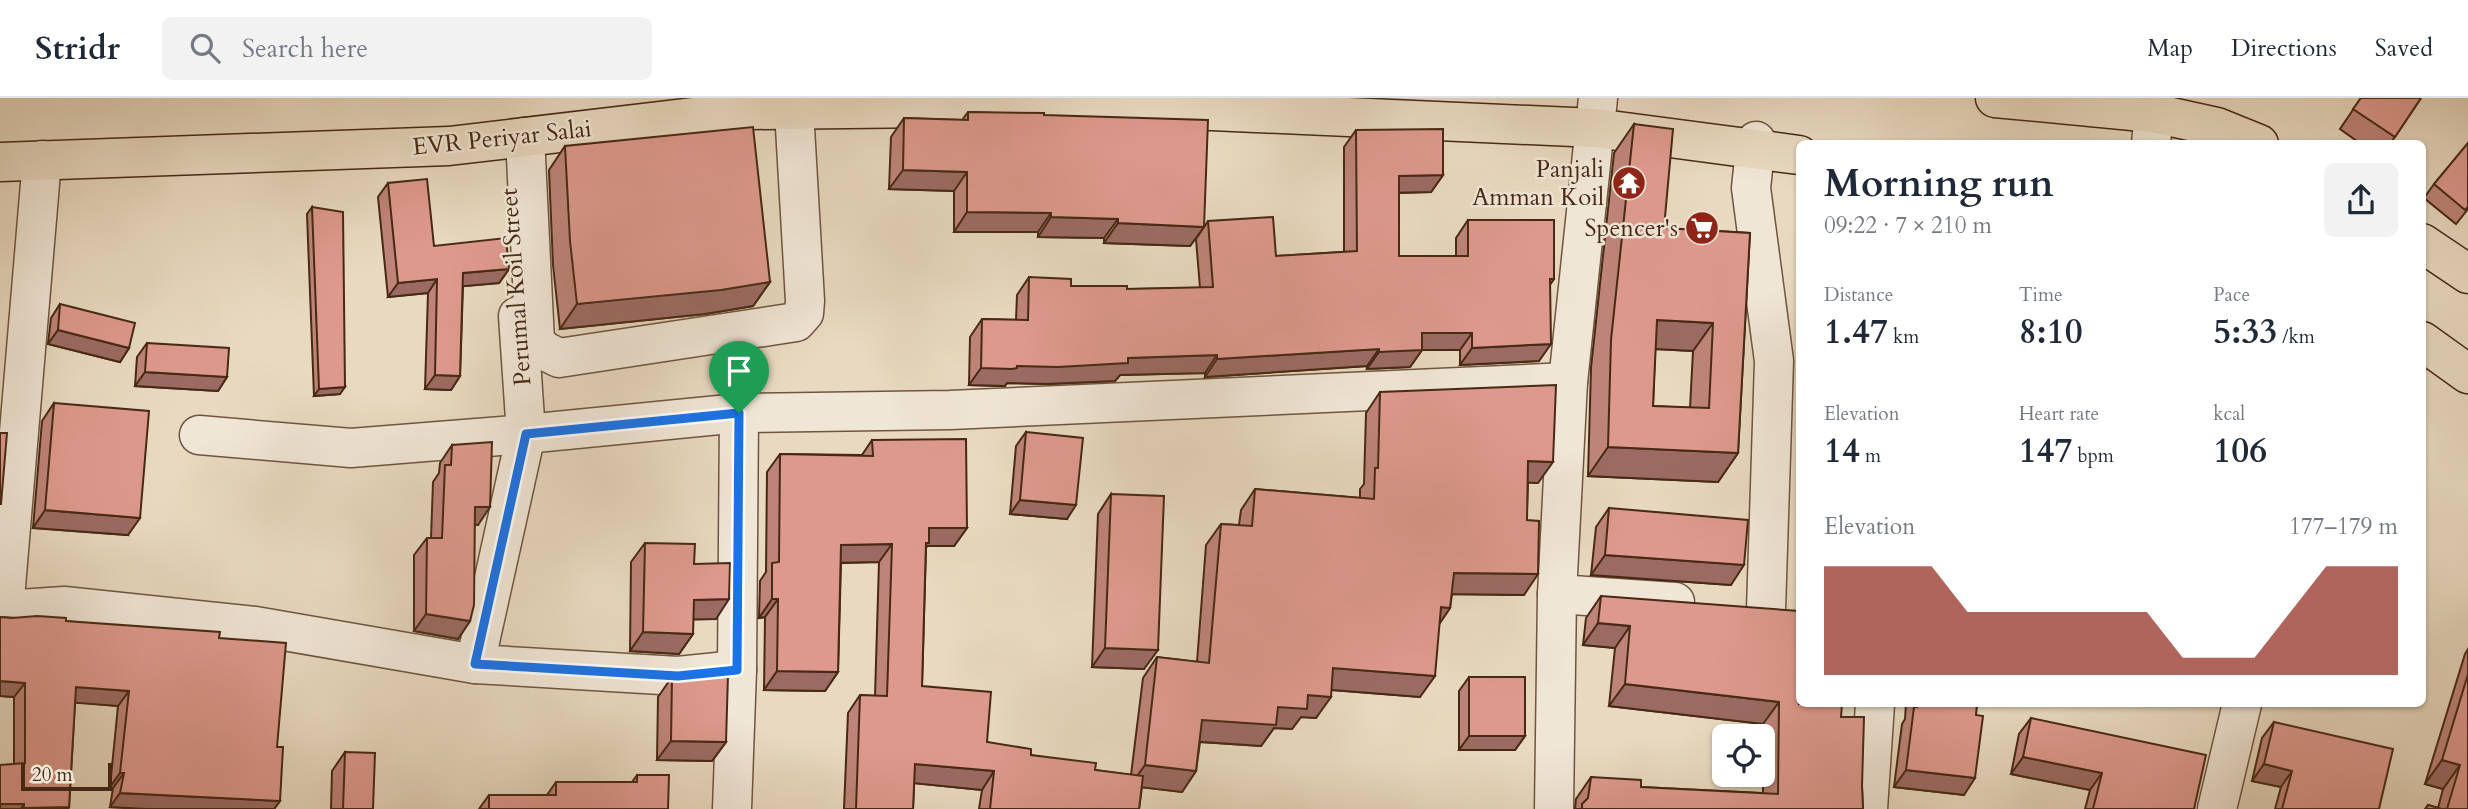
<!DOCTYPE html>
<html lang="en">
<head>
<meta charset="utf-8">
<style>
  body { margin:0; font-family:Cardo,serif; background:#f2f2f3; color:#1f2937; height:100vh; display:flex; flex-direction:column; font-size:26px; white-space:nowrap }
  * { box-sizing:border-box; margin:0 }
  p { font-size:23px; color:#747a83 }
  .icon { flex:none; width:38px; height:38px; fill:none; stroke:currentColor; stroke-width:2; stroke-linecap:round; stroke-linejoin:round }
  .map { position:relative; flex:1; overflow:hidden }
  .sheet { position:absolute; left:1796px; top:42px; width:630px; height:567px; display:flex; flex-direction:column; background:#fff; border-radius:10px; box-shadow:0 2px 5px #0004 }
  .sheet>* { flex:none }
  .buttons { position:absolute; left:1712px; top:626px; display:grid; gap:14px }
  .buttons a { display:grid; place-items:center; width:63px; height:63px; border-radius:10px; background:#fff; box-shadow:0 2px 5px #0004; font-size:35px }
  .scale { position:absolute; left:21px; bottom:18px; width:91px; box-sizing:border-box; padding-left:7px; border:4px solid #472914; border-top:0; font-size:19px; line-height:24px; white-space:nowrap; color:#472914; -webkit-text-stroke:5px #f0e6d6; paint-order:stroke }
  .pin { position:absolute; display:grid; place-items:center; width:60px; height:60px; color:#fff; margin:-72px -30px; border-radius:50% 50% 50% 0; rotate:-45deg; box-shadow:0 0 7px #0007 }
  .pin .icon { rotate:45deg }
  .round { display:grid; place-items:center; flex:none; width:74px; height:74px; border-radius:10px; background:#f2f2f3 }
  .headline { display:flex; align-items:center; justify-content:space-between; height:119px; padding:0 28px }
  h1 { font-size:38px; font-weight:700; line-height:52px }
  .figures { display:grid; grid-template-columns:repeat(3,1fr); gap:10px; height:119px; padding:7px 28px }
  .figures div { display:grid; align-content:center }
  .figures b { font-size:35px; font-weight:700 }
  .figures small { font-size:19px; font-weight:400 }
  .figures p { font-size:19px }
  .chart { height:196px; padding:14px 28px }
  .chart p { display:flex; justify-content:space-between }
  .chart svg { width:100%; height:126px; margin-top:7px; fill:#8f2418; opacity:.7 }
  header { display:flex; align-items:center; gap:42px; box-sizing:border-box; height:98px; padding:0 35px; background:#fff; border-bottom:2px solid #e0e1e3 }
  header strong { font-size:33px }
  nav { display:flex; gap:38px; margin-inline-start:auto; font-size:24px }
  .search { width:490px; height:63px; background:#f2f2f3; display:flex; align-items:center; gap:18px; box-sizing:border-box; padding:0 24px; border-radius:10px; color:#747a83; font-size:26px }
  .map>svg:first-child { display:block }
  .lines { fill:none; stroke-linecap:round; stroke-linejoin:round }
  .minor-casing { stroke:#6f553f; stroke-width:41 }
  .major-casing { stroke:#472914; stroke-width:41 }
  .minor { stroke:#f0e6d6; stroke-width:38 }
  .major { stroke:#e8d9c0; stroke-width:38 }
  .wall { fill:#be8479; stroke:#472914; stroke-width:2; fill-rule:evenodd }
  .shaded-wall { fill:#9b6b63; stroke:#472914; stroke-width:2 }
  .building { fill:#dd998d; stroke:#472914; stroke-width:2; fill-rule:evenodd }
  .route-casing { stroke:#fff; stroke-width:14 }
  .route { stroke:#1a73e8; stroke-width:9 }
  .labels { text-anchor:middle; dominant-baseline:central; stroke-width:5; stroke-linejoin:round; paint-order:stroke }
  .street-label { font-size:24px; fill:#472914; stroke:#f0e6d6 }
  .poi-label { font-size:24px; fill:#472914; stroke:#f0e6d6; text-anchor:end }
</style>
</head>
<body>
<header>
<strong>Stridr</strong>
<div class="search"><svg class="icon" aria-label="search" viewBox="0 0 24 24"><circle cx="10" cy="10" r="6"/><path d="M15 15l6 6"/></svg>Search here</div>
<nav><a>Map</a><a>Directions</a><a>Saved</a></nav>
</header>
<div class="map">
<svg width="2468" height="711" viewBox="0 0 2468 711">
  <rect width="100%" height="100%" fill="#e8d9c0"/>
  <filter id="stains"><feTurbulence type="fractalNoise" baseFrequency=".00286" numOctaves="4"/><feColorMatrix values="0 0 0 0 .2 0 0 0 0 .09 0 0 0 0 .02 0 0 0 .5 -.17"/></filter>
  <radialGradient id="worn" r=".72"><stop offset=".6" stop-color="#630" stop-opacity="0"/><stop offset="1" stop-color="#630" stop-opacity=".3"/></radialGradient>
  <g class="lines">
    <g class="minor-casing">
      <g id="minor">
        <polyline points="525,39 535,244 545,253 559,260 796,224 804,215 805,203 794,12"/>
        <polyline points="1756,43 1751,90 1774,263 1766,512"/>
        <polyline points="2151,46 2155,0"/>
        <polyline points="42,62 4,512 64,508 255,528 475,566 678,578 737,572"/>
        <polyline points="199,337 351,350 526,336 739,315 950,312 1568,284"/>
        <polyline points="1557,496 1675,504"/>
        <polyline points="475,566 526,336 518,218"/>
        <polyline points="732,711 737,572 739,315"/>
        <polyline points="1554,711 1557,496 1568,284 1598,0"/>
        <polyline points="1868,711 1875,606"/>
        <polyline points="2217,711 2242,606"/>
      </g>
    </g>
    <g class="major-casing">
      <g id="major">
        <polyline points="1995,0 2153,15 2217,29 2259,46"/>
        <polyline points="0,64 449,48 753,12 1100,8 1595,30 1799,57"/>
        <polyline points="2422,145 2468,176"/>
        <polyline points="2422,243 2468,276"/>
      </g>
    </g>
    <use href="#minor" class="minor"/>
    <use href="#major" class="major"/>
  </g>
  <g class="wall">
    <polygon points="2361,0 2421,0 2390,46 2361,46 2340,31"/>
    <polygon points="968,14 1044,17 1204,129 1190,148 1104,145 1104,140 1038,139 1038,134 954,134 954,93 889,91 891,39 904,20 962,22"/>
    <path d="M 1634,26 L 1664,130 L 1750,135 L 1738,355 L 1718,384 L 1588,378 L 1591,270 L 1614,55 ZM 1655,251 L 1693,253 L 1690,310 L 1653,308 Z"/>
    <polygon points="1356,32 1443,77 1431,94 1399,95 1399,158 1456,158 1456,140 1468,122 1554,181 1550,187 1539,263 1460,267 1460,252 1422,252 1410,269 1367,271 1367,268 1205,279 1205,275 1120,277 1115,283 1046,286 1007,285 1005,288 999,288 969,287 970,239 982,221 1016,222 1017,197 1029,179 1071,188 1127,191 1200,190 1196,141 1208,123 1276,158 1344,154 1344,49"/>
    <polygon points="2468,45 2468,111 2456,126 2424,100 2434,86"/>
    <polygon points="565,48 770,184 753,208 705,216 560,231 553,167 549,72"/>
    <polygon points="388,85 434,148 509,171 499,185 463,188 460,278 451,292 425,291 428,195 388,199 378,99"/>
    <polygon points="312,109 340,296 314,298 307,116"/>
    <polygon points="60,206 129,250 120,264 48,246 51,220"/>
    <polygon points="147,245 227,279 218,293 135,288 137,259"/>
    <polygon points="1380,294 1538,385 1528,384 1524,497 1452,496 1450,510 1439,526 1420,599 1331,592 1316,620 1301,619 1292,631 1274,630 1261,648 1200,644 1196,673 1182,694 1142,689 1139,711 979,711 982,692 914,685 913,711 844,711 848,615 860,597 875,598 879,464 841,465 838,574 825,593 764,592 765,519 759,520 760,483 766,474 767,374 780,356 862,357 872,342 967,430 954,448 927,448 926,450 922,588 987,644 1031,657 1095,672 1131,677 1143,580 1157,559 1197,564 1206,447 1221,426 1239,427 1241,412 1255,391 1360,400 1360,391 1364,386 1366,315"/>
    <polygon points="54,305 128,437 33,430 42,323"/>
    <polygon points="1026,334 1067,421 1010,416 1016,348"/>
    <polygon points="452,347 478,427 474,427 470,523 458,541 414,533 414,457 427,440 431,440 433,384 439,375 440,365"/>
    <polygon points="1111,396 1144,571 1092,569 1098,416"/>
    <polygon points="1609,410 1731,487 1591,477 1596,429"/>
    <polygon points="645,445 694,466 716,521 693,521 693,536 679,556 630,553 631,464"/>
    <polygon points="1601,498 1841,619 1862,688 1863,711 1575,711 1576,701 1591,679 1641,689 1763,695 1763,626 1609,608 1615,550 1583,547 1586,520"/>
    <polygon points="0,519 66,523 219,540 277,649 280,703 274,711 147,711 110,709 113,690 110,689 118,608 75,604 69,709 68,711 0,711 14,666 14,599 0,598"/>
    <polygon points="2468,551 2468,711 2425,711 2428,707 2438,710 2443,691 2425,686 2465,556"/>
    <polygon points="672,579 726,644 712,663 657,662 658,599"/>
    <polygon points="1469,579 1525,638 1515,652 1459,652 1459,593"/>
    <polygon points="1906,606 1977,606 1964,697 1894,689 1902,626 1905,621"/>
    <polygon points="2031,620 2194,711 2085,711 2090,692 2011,676 2019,636"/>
    <polygon points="2274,624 2379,711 2275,711 2281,689 2252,683 2262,640"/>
    <polygon points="345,654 373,711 331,711 332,673"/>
    <polygon points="637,677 668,711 479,711 489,697 547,697 556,684 632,684"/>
  </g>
  <g class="shaded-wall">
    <polygon points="903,72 967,74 954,93 889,91"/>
    <polygon points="1443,77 1431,94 1387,95 1399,78"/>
    <polygon points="967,114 1051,115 1038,134 954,134"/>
    <polygon points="1051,119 1118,121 1104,140 1038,139"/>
    <polygon points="1118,125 1204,129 1190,148 1104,145"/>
    <polygon points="509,171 499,185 454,189 463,175"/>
    <polygon points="437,181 428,195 388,199 398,185"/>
    <polygon points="770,184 753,208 705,216 560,231 577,206"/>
    <polygon points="1657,222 1713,225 1693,253 1637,250"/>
    <polygon points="58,232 129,250 120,264 48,246"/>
    <polygon points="1422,235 1472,235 1460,252 1422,252 1410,269 1367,271 1379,254"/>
    <polygon points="1551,246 1539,263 1460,267 1472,250"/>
    <polygon points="1379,251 1367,268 1205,279 1217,261"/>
    <polygon points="1217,257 1205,275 1120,277 1115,283 1046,286 1007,285 1005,288 969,287 981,270 1128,260"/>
    <polygon points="145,274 227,279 218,293 135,288"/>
    <polygon points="435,277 460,278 451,292 425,291"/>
    <polygon points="345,289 340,296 314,298 319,291"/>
    <polygon points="1608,349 1738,355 1718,384 1588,378"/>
    <polygon points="1528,363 1553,364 1538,385 1514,384"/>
    <polygon points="1020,402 1076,407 1067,421 1010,416"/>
    <polygon points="475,409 490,409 478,427 462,426"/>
    <polygon points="45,412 140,420 128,437 33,430"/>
    <polygon points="929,430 967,430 954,448 927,448 916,464"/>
    <polygon points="892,446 879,464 828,465 841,447"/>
    <polygon points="1605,457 1744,467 1731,487 1591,477"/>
    <polygon points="1454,475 1538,476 1524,497 1439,496"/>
    <polygon points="729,501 716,521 680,522 694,502"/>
    <polygon points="772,501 778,501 765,519 759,520"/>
    <polygon points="1441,509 1450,510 1436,531"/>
    <polygon points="426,516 470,523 458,541 414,533"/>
    <polygon points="1598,525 1630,528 1615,550 1583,547"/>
    <polygon points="643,534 693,536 679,556 630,553"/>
    <polygon points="1105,550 1158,552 1144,571 1092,569"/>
    <polygon points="1333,570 1435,578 1420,599 1319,591"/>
    <polygon points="777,573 838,574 825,593 764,592"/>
    <polygon points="0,583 25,585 14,599 0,598"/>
    <polygon points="1625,586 1779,604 1763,626 1609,608"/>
    <polygon points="76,589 129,593 118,608 65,604"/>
    <polygon points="1308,597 1331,599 1316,620 1301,619 1292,631 1274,630 1261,648 1188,643 1202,622 1278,609"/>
    <polygon points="1469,638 1525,638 1515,652 1459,652"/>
    <polygon points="671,643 726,644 712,663 657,662"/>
    <polygon points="2023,659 2102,675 2090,692 2011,676"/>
    <polygon points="2442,662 2460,667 2443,691 2425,686"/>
    <polygon points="915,666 994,673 982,692 902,684"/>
    <polygon points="2264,666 2292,673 2281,689 2252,683"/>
    <polygon points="1145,667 1196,673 1182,694 1130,688"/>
    <polygon points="1906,672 1975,680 1964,697 1894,689"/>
    <polygon points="120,675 124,675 113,690 110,689"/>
    <polygon points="120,695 280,703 274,711 147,711 110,709"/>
    <polygon points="0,706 24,706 21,711 0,711"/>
    <polygon points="69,709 68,711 24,711 24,710"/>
  </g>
  <g class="building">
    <polygon points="2361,0 2421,0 2395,39 2353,11"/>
    <polygon points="968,14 1044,15 1044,17 1208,22 1204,129 1118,125 1118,121 1051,119 1051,115 967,114 967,74 903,72 904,20 968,22"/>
    <path d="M 1634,26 L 1673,31 L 1664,130 L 1750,135 L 1738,355 L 1608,349 L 1611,242 ZM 1657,222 L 1713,225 L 1709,310 L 1653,308 Z"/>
    <polygon points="753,29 770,184 721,192 577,206 570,143 565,48"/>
    <polygon points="1443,31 1443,77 1399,78 1399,158 1468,158 1468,122 1554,122 1554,181 1550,181 1551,246 1472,250 1472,235 1422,235 1422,252 1379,254 1379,251 1217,261 1217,257 1128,260 1128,265 1058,269 1017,268 1017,270 1012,271 981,270 982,221 1028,222 1029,179 1071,181 1071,188 1127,188 1127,191 1213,189 1208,123 1273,119 1276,158 1357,153 1356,32"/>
    <polygon points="2468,45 2468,109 2465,112 2434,86"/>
    <polygon points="427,81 434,148 506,140 509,171 463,175 460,278 435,277 437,181 398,185 388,85"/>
    <polygon points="312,109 343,114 345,289 319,291"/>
    <polygon points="60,206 135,225 129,250 58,232"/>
    <polygon points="147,245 229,250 227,279 145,274"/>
    <polygon points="1556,287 1553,364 1528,363 1527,422 1539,423 1538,476 1454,475 1450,510 1441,509 1435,578 1333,570 1331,599 1308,597 1307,611 1278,609 1276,627 1202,622 1196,673 1145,667 1157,559 1209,565 1221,426 1252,428 1255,391 1374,401 1375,370 1378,370 1380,294"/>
    <polygon points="54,305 149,313 140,420 45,412"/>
    <polygon points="1026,334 1083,340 1076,407 1020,402"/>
    <polygon points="0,335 7,335 1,406 0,406"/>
    <polygon points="966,341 967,430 929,430 929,445 926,445 922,588 991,594 987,644 1031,651 1031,657 1096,665 1095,672 1143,678 1139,711 990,711 994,673 915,666 913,711 856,711 860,597 887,598 892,446 841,447 838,574 777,573 778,501 772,501 772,465 779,464 780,356 873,358 872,342"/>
    <polygon points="492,344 490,409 475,409 474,507 470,523 426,516 427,440 442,440 445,367 451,367 452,347"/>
    <polygon points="1111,396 1164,398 1158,552 1105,550"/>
    <polygon points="1609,410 1748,422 1744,467 1605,457"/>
    <polygon points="645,445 695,446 694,466 730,465 729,501 694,502 693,536 643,534"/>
    <polygon points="1601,498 1799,513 1799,606 1842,606 1841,619 1864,619 1862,688 1863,711 1582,711 1582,706 1588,700 1591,679 1641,682 1641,689 1778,696 1779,604 1625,586 1630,528 1598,525"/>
    <polygon points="37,518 66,520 66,523 220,534 219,540 286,545 277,649 283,649 280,703 120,695 124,675 120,675 129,593 76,589 69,709 24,710 24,706 0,706 0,667 25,665 25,585 0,583 0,519 12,520"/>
    <polygon points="2468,576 2468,711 2447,711 2460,667 2442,662"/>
    <polygon points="728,577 726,644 671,643 672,579 694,580"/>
    <rect x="1469" y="579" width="56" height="59"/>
    <polygon points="1917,606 1977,606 1976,617 1983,618 1975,680 1906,672 1914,609 1917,609"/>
    <polygon points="2031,620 2206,657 2194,711 2093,711 2102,675 2023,659"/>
    <polygon points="2274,624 2393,651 2379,711 2282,711 2292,673 2264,666"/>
    <polygon points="345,654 375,655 373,711 343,711"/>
    <polygon points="637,677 669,677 668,711 489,711 489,697 556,697 556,684 637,684"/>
    <polygon points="2428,707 2442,711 2426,711"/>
  </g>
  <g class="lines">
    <g class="route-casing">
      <polygon id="route" points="739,315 737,572 678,578 475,566 526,336"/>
    </g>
    <use href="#route" class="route"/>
  </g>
  <defs>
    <g id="temple-disc" transform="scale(1.75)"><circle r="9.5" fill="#8f2418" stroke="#f0e6d6"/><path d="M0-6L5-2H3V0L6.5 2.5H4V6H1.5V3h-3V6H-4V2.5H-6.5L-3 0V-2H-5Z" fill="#fff"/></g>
    <g id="supermarket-disc" transform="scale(1.75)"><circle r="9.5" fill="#8f2418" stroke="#f0e6d6"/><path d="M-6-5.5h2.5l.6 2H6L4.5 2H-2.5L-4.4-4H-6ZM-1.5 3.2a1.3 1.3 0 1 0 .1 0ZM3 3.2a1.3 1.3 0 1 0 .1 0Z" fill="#fff"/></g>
  </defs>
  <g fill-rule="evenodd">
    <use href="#temple-disc" x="1629" y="85"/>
    <use href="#supermarket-disc" x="1702" y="130"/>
  </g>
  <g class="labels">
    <g class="street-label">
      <text transform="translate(502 40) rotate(-6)">EVR Periyar Salai</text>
      <text transform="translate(516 189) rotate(-94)">Perumal Koil Street</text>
    </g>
    <g class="poi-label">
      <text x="1604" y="71">Panjali<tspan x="1604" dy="28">Amman Koil</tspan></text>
      <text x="1678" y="130">Spencer's</text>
    </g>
  </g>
  <rect width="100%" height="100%" filter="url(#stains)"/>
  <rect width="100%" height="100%" fill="url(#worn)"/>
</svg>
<div class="buttons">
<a><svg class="icon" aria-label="locate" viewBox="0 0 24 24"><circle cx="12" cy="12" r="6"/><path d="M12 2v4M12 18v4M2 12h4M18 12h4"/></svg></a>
</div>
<div class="scale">20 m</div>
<div class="pin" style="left:739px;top:315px;background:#1e9e55"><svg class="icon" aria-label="arrive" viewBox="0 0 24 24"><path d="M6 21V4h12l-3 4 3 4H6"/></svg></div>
<section class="sheet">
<div class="headline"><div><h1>Morning run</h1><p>09:22 · 7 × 210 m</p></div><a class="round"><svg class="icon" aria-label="share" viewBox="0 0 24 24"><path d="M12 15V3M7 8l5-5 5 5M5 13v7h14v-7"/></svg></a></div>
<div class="figures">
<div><p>Distance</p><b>1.47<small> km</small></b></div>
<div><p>Time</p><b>8:10</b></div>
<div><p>Pace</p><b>5:33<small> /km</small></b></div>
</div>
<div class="figures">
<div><p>Elevation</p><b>14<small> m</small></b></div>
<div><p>Heart rate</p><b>147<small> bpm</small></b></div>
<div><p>kcal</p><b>106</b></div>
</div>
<div class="chart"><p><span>Elevation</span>177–179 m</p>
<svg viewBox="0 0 160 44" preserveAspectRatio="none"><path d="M0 44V6L10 6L20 6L30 6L40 22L50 22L60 22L70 22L80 22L90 22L100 38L110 38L120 38L130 22L140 6L150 6L160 6V44z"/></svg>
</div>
</section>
</div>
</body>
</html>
